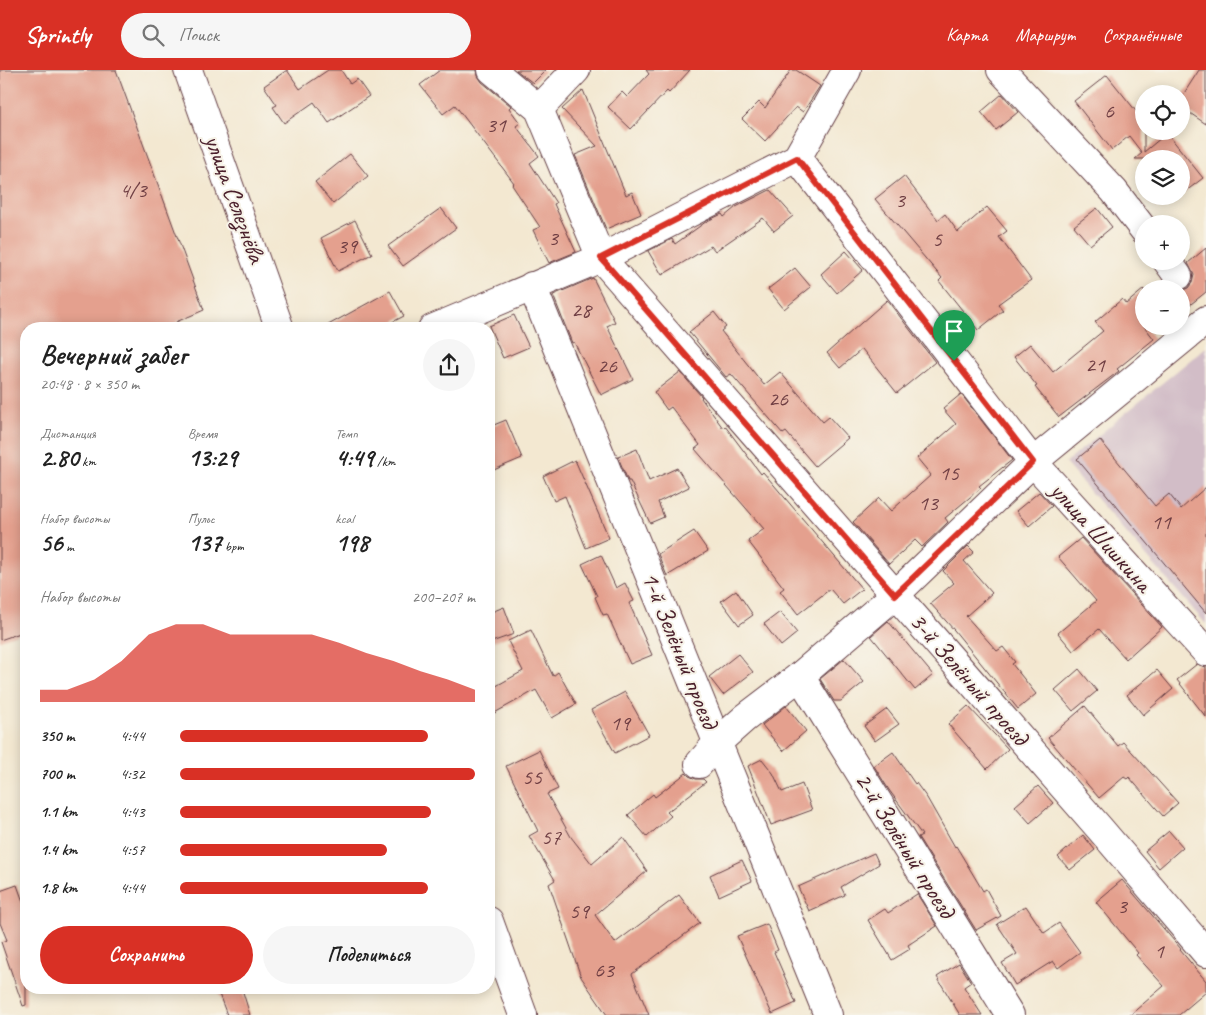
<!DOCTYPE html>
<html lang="ru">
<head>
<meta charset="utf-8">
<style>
  body { margin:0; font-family:Caveat,sans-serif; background:#f6f6f6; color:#222; height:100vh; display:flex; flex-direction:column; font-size:19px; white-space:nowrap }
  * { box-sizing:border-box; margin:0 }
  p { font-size:16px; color:#767676 }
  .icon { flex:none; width:28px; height:28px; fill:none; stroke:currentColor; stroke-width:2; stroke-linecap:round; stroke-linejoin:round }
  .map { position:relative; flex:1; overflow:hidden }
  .sheet { position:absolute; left:20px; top:252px; width:475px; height:672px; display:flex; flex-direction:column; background:#fff; border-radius:20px; box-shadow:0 2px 12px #0003 }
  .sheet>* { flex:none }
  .buttons { position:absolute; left:1135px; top:15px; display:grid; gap:10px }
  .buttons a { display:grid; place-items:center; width:55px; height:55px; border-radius:50%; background:#fff; box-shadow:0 2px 12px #0003; font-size:25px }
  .pin { position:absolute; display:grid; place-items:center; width:42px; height:42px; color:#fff; margin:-51px -21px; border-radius:50% 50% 50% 0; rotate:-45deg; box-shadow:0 0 5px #0007 }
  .pin .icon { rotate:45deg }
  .round { display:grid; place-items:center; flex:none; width:52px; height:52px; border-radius:26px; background:#f6f6f6 }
  .headline { display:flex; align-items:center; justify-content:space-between; height:85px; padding:0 20px }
  h1 { font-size:28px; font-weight:700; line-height:38px }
  .metrics { display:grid; grid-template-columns:repeat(3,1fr); gap:8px; height:85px; padding:5px 20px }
  .metrics div { display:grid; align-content:center }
  .metrics b { font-size:25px; font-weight:700 }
  .metrics small { font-size:14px; font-weight:400 }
  .metrics p { font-size:14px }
  .chart { height:140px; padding:10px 20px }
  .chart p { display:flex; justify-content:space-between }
  .chart svg { width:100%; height:90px; margin-top:5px; fill:#d93025; opacity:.7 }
  .button { display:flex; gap:10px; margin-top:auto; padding:10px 20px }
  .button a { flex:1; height:58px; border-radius:30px; background:#d93025; color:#fff; font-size:20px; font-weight:700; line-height:58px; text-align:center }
  .button a+a { background:#f6f6f6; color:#222 }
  ul { padding:0 20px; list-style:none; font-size:16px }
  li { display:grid; grid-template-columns:80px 60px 1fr; align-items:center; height:38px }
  li i { height:12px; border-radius:6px; background:#d93025 }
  header { display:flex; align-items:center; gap:30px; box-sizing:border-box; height:70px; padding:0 25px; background:#d93025; color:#fff }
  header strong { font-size:24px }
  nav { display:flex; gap:28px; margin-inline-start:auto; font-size:18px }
  .search { width:350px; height:45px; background:#f6f6f6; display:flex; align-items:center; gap:12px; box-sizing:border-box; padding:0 18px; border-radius:28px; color:#767676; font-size:19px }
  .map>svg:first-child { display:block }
  .industrial { fill:#d2bdc7 }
  .building { fill:#e4a08e }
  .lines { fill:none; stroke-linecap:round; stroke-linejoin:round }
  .minor-casing { stroke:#633d44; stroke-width:30 }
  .minor { stroke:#fff; stroke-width:28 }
  .route-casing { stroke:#fff; stroke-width:10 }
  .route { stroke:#d93025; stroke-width:6 }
  .labels { text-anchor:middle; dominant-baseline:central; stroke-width:4; stroke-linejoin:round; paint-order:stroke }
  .number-label { font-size:22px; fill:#703f44 }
  .street-label { font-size:25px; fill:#4a1f2b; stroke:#f7f3e8 }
</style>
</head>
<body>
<header>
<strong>Sprintly</strong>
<div class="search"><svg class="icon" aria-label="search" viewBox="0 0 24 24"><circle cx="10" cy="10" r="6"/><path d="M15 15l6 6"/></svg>Поиск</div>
<nav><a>Карта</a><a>Маршрут</a><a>Сохранённые</a></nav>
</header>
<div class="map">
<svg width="1206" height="945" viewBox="0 0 1206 945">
  <rect width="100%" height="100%" fill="#f7f3e8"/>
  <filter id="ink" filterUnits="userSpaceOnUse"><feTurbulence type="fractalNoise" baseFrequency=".02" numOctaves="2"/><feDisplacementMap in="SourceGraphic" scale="10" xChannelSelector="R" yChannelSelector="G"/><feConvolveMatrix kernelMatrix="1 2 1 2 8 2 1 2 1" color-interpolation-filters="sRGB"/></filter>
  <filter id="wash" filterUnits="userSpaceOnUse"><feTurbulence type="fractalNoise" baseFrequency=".0096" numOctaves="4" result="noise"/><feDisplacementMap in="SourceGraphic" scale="20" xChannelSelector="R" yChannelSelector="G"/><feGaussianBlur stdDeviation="1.12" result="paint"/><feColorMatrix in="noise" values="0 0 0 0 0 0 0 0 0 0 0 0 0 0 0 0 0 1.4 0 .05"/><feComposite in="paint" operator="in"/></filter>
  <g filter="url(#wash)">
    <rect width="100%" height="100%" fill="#f3e8d1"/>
    <polygon class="industrial" points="1206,277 1206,554 1065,393"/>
    <g id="blocks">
      <g class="building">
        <polygon points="0,0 116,0 204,240 176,252 178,259 26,259 26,561 0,570"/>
        <polygon points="287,0 300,19 328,0 341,0 350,14 357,9 369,26 329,53 314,32 284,53 273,37 277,35 264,16"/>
        <polygon points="440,0 477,0 478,6 482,12 511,36 509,38 520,53 516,56 539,86 530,93 556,133 554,134 576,182 549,193 533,160 540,157 512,115 514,113 455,35 443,44 420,15"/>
        <polygon points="516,0 546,0 533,13"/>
        <polygon points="646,0 690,0 669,23 667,21 631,59 608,37 622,22 627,27 649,4"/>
        <polygon points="791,0 796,0 820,16 803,42 796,37 765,71 742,49 759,32 765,38"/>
        <polygon points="1199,0 1206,0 1206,54 1181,37 1181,28"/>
        <polygon points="1107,5 1144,51 1144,82 1167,63 1203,108 1181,125 1181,89 1135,89 1142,83 1129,66 1112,80 1074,31"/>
        <polygon points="583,20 626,125 632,122 641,144 606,159 575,85 597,76 562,39"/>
        <polygon points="1002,24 1018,42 996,60 981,42"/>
        <polygon points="350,84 368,106 333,134 315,112"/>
        <polygon points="904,106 938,150 945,144 958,162 987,137 1007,161 999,167 1031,210 998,234 1003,240 978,260 939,211 942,208 875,129"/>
        <polygon points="770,120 793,146 774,161 763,148 715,181 711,176 662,205 648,181 672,169 675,174 707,151 722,144 724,147 736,137"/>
        <polygon points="441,138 456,158 403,196 388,176"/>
        <polygon points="1097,138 1112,157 1090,175 1074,156"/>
        <polygon points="355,150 372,184 338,201 321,168"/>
        <polygon points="1206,178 1206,222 1181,242 1181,221 1188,218 1192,213 1194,205 1188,193"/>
        <polygon points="846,181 863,200 837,223 821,204"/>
        <polygon points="795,198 811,217 784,239 768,219"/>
        <polygon points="593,208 615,252 607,256 633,309 601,325 574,272 572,273 553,225"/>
        <polygon points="1144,219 1144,256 1154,269 1117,299 1119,301 1059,347 1035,317 1037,316 1014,287 1030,274 1053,302 1103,261 1095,252 1122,229 1126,234"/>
        <polygon points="390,221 404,246 379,259 321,259"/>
        <polygon points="887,230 935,292 897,323 862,279 840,298 827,283"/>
        <polygon points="714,242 726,257 721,261 764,315 780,302 823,352 829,347 848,368 815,396 786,362 783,364 731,304 726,307 689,262"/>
        <polygon points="514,245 529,277 503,288 489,256"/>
        <polygon points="680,302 702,327 701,328 723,358 725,356 761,404 763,402 862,519 843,534 830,519 798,544 780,521 784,518 748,471 764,459 695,379 700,375 671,337 667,340 654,322"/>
        <polygon points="961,324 1012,390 979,416 981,418 945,448 948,452 922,477 915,470 889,494 853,452 879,428 891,441 931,405 917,388 956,354 943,339"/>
        <polygon points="506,350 522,388 489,402 489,357"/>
        <polygon points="1100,370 1155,436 1169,424 1181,439 1206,417 1206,543 1077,389"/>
        <polygon points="637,379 649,411 677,398 689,417 658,432 664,447 650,453 630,411 628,411 618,387"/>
        <polygon points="575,390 609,468 586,478 565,426 554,431 543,406"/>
        <polygon points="1039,422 1052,436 1029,456 1016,441"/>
        <polygon points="694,461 708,481 667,506 658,484"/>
        <polygon points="1081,468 1162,557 1126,589 1099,559 1073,581 1058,563 1096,531 1058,487"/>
        <polygon points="968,476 974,482 964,491 992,523 966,546 997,581 1003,577 1015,592 1012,594 1036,624 1018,639 954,560 930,533 954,513 943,501"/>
        <polygon points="601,485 616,518 625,513 634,531 629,533 652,585 630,594 607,544 603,545 595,527 597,526 582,494"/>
        <polygon points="736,520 753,545 739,555 721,531"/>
        <polygon points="504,537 514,564 489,573 489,543"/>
        <polygon points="780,542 797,563 781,576 764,554"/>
        <polygon points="888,551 933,605 915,620 871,566"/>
        <polygon points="531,560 553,606 558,602 576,634 552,648 536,620 489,646 489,620 523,601 508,571"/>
        <polygon points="738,584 753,602 723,625 709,607"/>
        <polygon points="844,589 864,612 841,631 834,631 820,609"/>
        <polygon points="1197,594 1206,597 1206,647 1177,610"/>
        <polygon points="1079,599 1097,621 1073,641 1055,620"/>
        <polygon points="1157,600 1173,619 1143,645 1127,625"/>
        <polygon points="625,622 649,665 615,683 591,640"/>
        <polygon points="786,636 806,661 783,681 762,655"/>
        <polygon points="968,636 1008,679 987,699 948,654"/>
        <polygon points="1085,636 1118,676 1123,672 1178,733 1163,746 1129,707 1127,709 1124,707 1099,728 1048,668"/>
        <polygon points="887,639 899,654 875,671 864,656"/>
        <polygon points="539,680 558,719 547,724 571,767 592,794 623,767 647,801 595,845 615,873 679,825 700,853 632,904 649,945 607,945 581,907 549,814 555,810 529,766 538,761 506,696"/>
        <polygon points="893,682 915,714 916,713 927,728 955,777 956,776 983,821 986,819 1001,846 976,860 918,767 922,765 889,720 874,696"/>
        <polygon points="762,689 773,703 782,722 802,714 812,740 771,755 748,696"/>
        <polygon points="686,703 689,706 696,709 703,709 706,712 667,742 671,746 647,767 628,745 653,724 655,727"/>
        <polygon points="1038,716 1053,733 1030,753 1015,736"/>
        <polygon points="1169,761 1183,777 1159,798 1145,781"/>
        <polygon points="1083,765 1095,780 1070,800 1058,787"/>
        <polygon points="874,783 879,794 841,817 845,825 809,841 798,817"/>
        <polygon points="742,790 752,811 719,826 710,805"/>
        <polygon points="1122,810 1181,879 1180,880 1206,911 1206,922 1179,945 1130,945 1164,916 1136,885 1138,883 1096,832"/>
        <polygon points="17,815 26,840 26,935 23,936 1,872 7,870 0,853 0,821"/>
        <polygon points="917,824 937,856 908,875 910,879 892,890 868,850 885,839 888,843"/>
        <polygon points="1026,836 1044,863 1059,853 1080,882 1058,898 1053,891 1015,915 1002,893 1017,884 997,854"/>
        <polygon points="767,854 778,880 774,882 796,933 772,944 737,866"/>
        <polygon points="959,893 971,912 964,917 982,945 960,945 937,907"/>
        <polygon points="217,919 242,919 250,945 227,945"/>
      </g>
    </g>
  </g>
  <g filter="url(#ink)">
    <use href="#blocks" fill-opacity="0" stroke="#633d44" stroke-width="1"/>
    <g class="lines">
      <g class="minor-casing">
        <g id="minor">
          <polyline points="188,0 280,259"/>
          <polyline points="492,0 539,39 601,188 1101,760 1206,883"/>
          <polyline points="1001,0 1114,121 1144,160"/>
          <polyline points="539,39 576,0"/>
          <polyline points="797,88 1033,392 1206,582"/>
          <polyline points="1167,191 1178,206"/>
          <polyline points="532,216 828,945"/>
          <polyline points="432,259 601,188 797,88 847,0"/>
          <polyline points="800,606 1010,945"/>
          <polyline points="699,694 718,672 745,648 800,606 895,525 1033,392 1206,250"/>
          <polyline points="489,851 523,945"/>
        </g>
      </g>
      <use href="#minor" class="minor"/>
    </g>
  </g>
  <g class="lines" filter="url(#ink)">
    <g class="route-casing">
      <polygon id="route" points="797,88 1033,392 895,525 601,188"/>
    </g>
    <use href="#route" class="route"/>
  </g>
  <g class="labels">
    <g class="number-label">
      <text x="1109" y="41">6</text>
      <text x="496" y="55">31</text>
      <text x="133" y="120">4/3</text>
      <text x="900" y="130">3</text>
      <text x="553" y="168">3</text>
      <text x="937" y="169">5</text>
      <text x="347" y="176">39</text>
      <text x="581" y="240">28</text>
      <text x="1095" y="295">21</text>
      <text x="607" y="296">26</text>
      <text x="778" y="329">26</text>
      <text x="949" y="403">15</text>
      <text x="928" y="433">13</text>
      <text x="1161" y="452">11</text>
      <text x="620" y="653">19</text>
      <text x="532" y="707">55</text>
      <text x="551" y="767">57</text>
      <text x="1122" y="836">3</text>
      <text x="579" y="841">59</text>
      <text x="1159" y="881">1</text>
      <text x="604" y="900">63</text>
    </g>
    <g class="street-label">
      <text transform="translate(235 129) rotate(70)">улица Селезнёва</text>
      <text transform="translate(1101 467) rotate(48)">улица Шишкина</text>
      <text transform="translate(680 580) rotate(68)">1-й Зелёный проезд</text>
      <text transform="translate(969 609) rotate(49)">3-й Зелёный проезд</text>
      <text transform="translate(905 775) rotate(58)">2-й Зелёный проезд</text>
    </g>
  </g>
</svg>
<div class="buttons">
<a><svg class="icon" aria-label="locate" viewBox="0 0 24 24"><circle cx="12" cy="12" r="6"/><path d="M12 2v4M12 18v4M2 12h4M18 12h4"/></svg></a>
<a><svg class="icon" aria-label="layers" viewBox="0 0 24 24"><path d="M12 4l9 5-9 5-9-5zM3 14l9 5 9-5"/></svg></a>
<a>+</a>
<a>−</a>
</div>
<div class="pin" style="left:954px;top:291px;background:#1e9e55"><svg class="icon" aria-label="arrive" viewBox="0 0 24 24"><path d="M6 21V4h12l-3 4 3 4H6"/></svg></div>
<section class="sheet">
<div class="headline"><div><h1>Вечерний забег</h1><p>20:48 · 8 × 350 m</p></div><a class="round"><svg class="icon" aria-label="share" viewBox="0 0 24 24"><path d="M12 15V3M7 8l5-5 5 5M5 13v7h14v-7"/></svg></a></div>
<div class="metrics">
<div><p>Дистанция</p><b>2.80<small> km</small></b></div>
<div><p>Время</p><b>13:29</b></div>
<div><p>Темп</p><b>4:49<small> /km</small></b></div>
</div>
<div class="metrics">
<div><p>Набор высоты</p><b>56<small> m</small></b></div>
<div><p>Пульс</p><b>137<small> bpm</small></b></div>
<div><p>kcal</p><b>198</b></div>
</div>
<div class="chart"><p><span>Набор высоты</span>200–207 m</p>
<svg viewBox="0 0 160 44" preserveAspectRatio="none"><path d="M0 44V38L10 38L20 33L30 24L40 11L50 6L60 6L70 11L80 11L90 11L100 11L110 15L120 20L130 24L140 29L150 33L160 38V44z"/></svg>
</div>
<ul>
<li><b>350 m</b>4:44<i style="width:84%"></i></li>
<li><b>700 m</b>4:32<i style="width:100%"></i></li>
<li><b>1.1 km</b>4:43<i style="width:85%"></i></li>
<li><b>1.4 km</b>4:57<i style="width:70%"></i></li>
<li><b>1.8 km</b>4:44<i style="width:84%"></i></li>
</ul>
<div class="button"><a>Сохранить</a><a>Поделиться</a></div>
</section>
</div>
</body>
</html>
